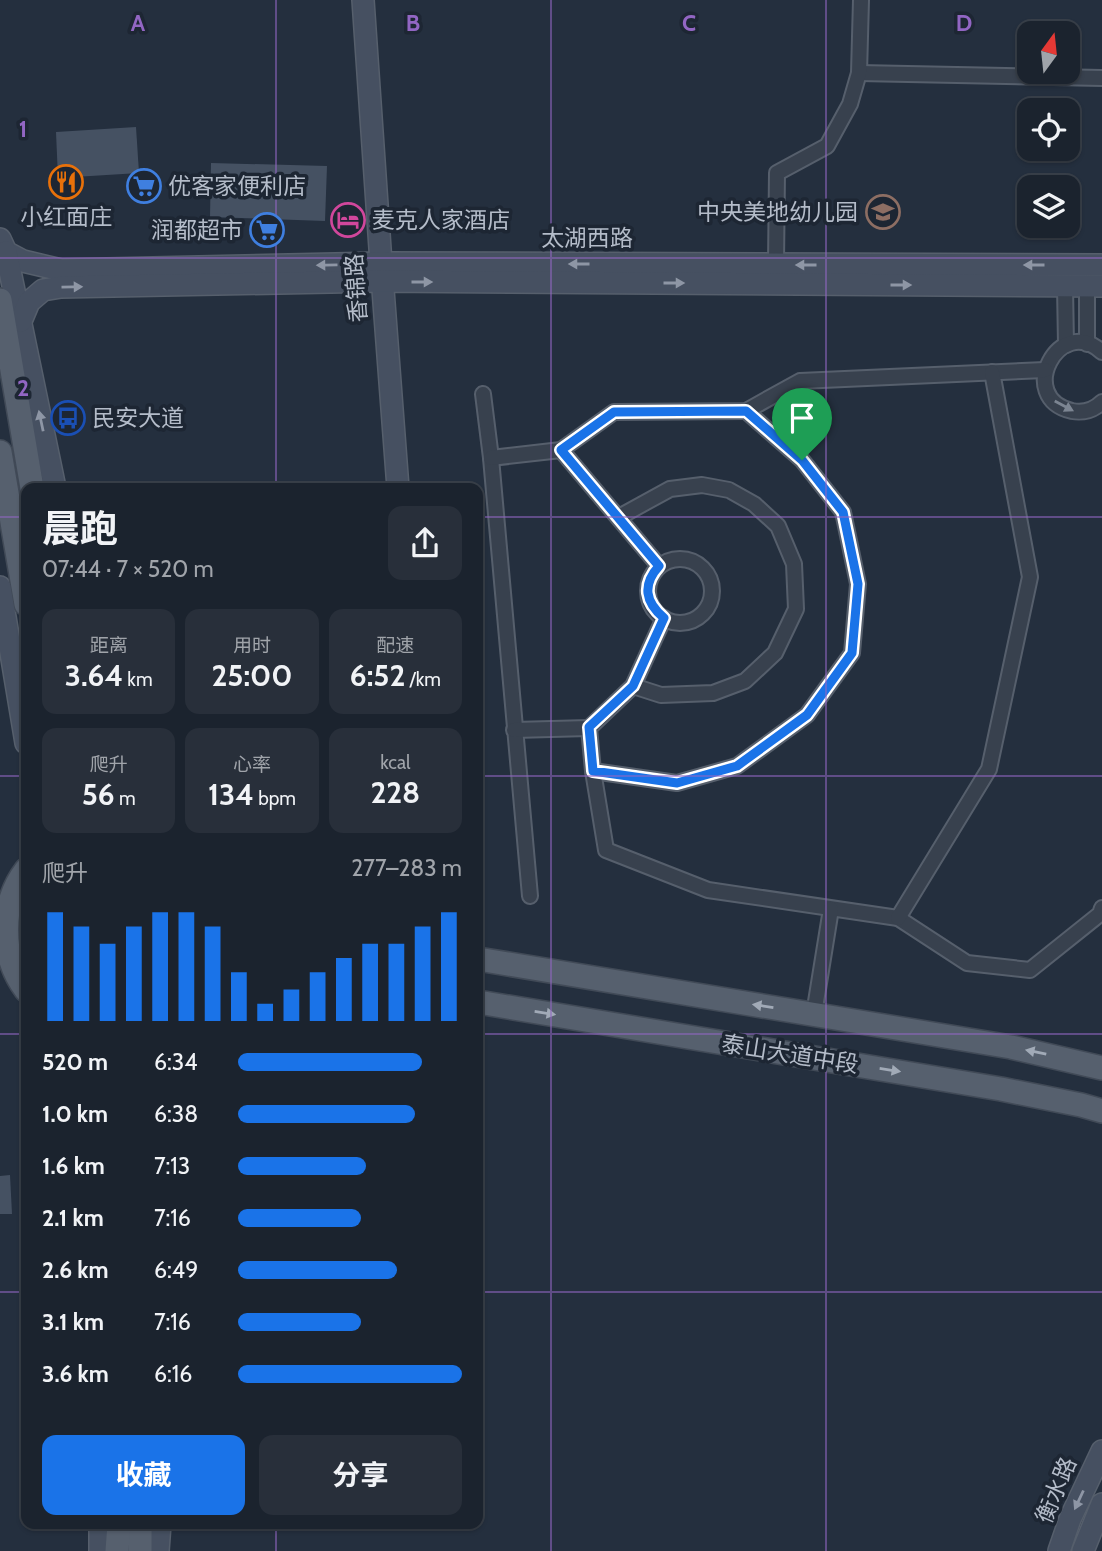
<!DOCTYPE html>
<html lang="zh">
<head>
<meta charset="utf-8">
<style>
  body { margin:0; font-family:Cabin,"Noto Sans SC",sans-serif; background:#282f3a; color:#f1f3f6; height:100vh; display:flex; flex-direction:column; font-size:26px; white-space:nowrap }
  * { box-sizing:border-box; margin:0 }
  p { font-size:23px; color:#a0a4aa }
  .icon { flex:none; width:38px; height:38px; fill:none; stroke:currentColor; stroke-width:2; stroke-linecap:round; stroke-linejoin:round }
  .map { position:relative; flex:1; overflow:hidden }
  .sheet { position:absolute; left:21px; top:483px; width:462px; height:1046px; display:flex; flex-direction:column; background:#1b232e; border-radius:14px; box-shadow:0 2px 5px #0004,0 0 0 2px #39404a }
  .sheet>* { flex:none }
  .needle { width:46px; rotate:15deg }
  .controls { position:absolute; left:1017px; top:21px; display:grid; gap:14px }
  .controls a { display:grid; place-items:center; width:63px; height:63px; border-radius:14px; background:#1b232e; box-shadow:0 2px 5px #0004,0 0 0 2px #39404a; font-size:35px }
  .pin { position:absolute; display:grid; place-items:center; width:60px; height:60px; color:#fff; margin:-72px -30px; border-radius:50% 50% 50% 0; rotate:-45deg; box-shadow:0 0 7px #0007 }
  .pin .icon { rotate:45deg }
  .round { display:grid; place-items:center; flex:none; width:74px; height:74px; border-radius:14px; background:#282f3a }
  .summary { display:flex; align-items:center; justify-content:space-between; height:119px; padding:0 21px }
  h1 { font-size:38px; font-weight:700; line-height:52px }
  .figures { display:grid; grid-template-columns:repeat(3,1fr); gap:10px; height:119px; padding:7px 21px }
  .figures div { display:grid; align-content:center; border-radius:14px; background:#282f3a; text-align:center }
  .figures b { font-size:30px; font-weight:700 }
  .figures small { font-size:19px; font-weight:400 }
  .figures p { font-size:19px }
  .chart { height:196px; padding:14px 21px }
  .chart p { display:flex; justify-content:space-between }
  .chart svg { width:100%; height:126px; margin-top:7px; stroke:#1a73e8; stroke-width:6 }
  .action { display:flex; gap:14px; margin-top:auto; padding:14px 21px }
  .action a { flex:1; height:80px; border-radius:14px; background:#1a73e8; color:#fff; font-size:28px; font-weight:700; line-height:80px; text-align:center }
  .action a+a { background:#282f3a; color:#f1f3f6 }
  ul { padding:0 21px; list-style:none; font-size:23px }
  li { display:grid; grid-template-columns:112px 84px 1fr; align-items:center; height:52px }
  li i { height:18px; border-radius:9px; background:#1a73e8 }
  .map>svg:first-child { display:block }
  .building { fill:#455162 }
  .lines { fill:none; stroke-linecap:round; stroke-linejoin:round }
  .street-casing { stroke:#565f6c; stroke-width:18 }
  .secondary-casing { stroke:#565f6c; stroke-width:24 }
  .primary-casing { stroke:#414a57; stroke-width:26 }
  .street { stroke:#38414e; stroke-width:14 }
  .secondary { stroke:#465061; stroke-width:21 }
  .primary { stroke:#56606e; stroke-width:23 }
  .oneway { fill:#8e96a5 }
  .oneway2 { fill:#7c8592 }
  .oneway3 { fill:#a1aab7 }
  .route-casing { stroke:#fff; stroke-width:14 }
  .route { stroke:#1a73e8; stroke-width:9 }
  .grid { fill:none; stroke:#9266c3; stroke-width:2; stroke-opacity:0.55 }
  .labels { text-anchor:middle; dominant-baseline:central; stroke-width:7; stroke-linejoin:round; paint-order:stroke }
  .poi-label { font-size:23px; fill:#b4bcc9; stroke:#1d2633; text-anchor:start }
  .street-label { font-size:23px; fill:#b4bcc9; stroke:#1d2633 }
  .grid-label { font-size:23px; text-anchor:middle; font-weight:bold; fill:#9266c3; stroke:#1d2633; stroke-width:7; stroke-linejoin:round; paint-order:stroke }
</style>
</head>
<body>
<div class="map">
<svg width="1102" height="1551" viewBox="0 0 1102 1551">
  <rect width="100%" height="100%" fill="#242f3e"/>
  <g class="building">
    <polygon points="136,127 139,173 58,178 56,132"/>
    <polygon points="211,163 327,166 325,221 210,217"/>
    <polygon points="10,1175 12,1214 0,1214 0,1176"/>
  </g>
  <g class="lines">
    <g class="street-casing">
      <g id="street">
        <polyline points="859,73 1102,78"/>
        <polyline points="776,264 777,173 827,146 850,104 859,73 861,0"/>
        <polyline points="1065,286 1066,345"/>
        <polyline points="1087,286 1087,344"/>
        <path d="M 1102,352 C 1059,313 1015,398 1072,411 C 1083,413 1094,410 1102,402"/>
        <polyline points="483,394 491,458 530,896"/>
        <polyline points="561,450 659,566"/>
        <polyline points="491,458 561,450 614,412 746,411 800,381 1045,370"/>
        <polyline points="619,517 670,489 702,485 729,490 754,504 778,526 794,564 796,609 775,653 745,681 713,693 661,695 633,686"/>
        <circle cx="680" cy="591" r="32"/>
        <polyline points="664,618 633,686 589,728 593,771 606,850 708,890 898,918 967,963 1030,970 1100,914 1102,908"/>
        <polyline points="514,730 589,728"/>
        <polyline points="593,771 677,783 737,766 807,715 852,653 858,584 843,512 802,460 746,411"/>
        <polyline points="898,918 989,769 1030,577 992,372"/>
        <polyline points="814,1014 831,909"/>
      </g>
    </g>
    <g class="secondary-casing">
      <g id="secondary">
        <polyline points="363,0 381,263 398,488"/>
        <polyline points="0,239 6,252 23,261 61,270 381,263 1102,265"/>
        <polyline points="6,252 55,488"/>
        <polyline points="21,321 29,302 43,290 61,287 382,281 1102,286"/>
        <polyline points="0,587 26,743"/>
        <polyline points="100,1524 100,1551"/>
        <polyline points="158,1551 160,1524"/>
        <polyline points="1059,1551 1070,1519 1102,1451"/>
        <polyline points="1083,1551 1102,1504"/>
      </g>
    </g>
    <g class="primary-casing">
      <g id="primary">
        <polyline points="0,300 32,488"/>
        <polyline points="0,452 26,604"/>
        <path d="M 26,870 C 0,904 0,956 26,990"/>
        <polyline points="478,959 1011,1047 1102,1068"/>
        <polyline points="478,1002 1001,1089 1081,1105 1102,1111"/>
        <polyline points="140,1524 140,1551"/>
        <polyline points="117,1551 119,1524"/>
      </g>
    </g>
    <use href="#street" class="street"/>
    <use href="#secondary" class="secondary"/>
    <use href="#primary" class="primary"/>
  </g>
  <defs><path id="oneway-solid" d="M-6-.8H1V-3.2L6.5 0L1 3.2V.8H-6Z" transform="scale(1.75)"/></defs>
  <g class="oneway">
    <use href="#oneway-solid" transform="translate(579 264) rotate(-180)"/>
    <use href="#oneway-solid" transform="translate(327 265) rotate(179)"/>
    <use href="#oneway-solid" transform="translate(806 265) rotate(-180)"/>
    <use href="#oneway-solid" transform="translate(1034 265) rotate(-180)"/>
    <use href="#oneway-solid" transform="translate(422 282)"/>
    <use href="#oneway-solid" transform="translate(674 283)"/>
    <use href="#oneway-solid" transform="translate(901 285)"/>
    <use href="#oneway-solid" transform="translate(72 287) rotate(-1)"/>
    <use href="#oneway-solid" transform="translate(41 421) rotate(-102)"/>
    <use href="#oneway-solid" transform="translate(1079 1500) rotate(115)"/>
  </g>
  <use class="oneway2" href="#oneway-solid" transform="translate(1064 406) rotate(28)"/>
  <g class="oneway3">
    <use href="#oneway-solid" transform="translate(763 1006) rotate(-171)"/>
    <use href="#oneway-solid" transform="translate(545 1013) rotate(9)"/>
    <use href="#oneway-solid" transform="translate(1036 1052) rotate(-168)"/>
    <use href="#oneway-solid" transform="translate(890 1070) rotate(9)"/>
  </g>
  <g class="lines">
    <g class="route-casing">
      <path id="route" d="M 746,411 L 802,460 L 843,512 L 858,584 L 852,653 L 807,715 L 737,766 L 677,783 L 593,771 L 589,727 L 633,686 L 664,618 C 645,602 642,585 659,566 L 561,450 L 614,412 Z"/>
    </g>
    <use href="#route" class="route"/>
  </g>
  <path class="grid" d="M 276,0 L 276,488M 551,0 L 551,1551M 826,0 L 826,1551M 0,258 L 1102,258M 0,517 L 26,517M 478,517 L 1102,517M 0,776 L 26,776M 478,776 L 1102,776M 0,1034 L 26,1034M 478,1034 L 1102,1034M 0,1292 L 26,1292M 478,1292 L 1102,1292M 276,1524 L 276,1551"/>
  <defs>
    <g id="restaurant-ring" transform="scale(1.75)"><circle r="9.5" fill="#1d2633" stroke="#e8710a" stroke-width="1.5"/><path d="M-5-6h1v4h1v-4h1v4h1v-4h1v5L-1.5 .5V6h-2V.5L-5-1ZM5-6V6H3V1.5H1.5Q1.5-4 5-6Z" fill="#e8710a"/></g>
    <g id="supermarket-ring" transform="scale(1.75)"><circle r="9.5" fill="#1d2633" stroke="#3f7fe0" stroke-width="1.5"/><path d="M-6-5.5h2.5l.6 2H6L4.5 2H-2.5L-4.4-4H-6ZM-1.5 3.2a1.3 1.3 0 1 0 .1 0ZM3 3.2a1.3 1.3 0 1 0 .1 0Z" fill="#3f7fe0"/></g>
    <g id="school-ring" transform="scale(1.75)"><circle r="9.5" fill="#1d2633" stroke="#8d6e63" stroke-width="1.5"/><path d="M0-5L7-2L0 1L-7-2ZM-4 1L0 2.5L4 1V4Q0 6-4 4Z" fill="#8d6e63"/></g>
    <g id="hotel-ring" transform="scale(1.75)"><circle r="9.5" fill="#1d2633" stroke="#d1479c" stroke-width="1.5"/><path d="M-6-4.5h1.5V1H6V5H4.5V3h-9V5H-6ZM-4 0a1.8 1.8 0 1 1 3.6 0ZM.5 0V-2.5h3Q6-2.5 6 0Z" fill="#d1479c"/></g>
    <g id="bus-ring" transform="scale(1.75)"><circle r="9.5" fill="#1d2633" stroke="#1a4fb4" stroke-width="1.5"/><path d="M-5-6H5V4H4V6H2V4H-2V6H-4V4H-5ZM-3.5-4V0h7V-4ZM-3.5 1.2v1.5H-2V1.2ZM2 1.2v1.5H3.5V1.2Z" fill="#1a4fb4"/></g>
  </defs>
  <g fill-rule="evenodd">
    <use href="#restaurant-ring" x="66" y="182"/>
    <use href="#supermarket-ring" x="144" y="186"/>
    <use href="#school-ring" x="883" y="212"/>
    <use href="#hotel-ring" x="348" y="220"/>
    <use href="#supermarket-ring" x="267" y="230"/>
    <use href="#bus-ring" x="68" y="418"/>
  </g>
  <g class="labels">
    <g class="poi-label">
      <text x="168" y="186">优客家便利店</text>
      <text x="858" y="212" text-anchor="end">中央美地幼儿园</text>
      <text x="66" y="217" text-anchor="middle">小红面庄</text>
      <text x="372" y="220">麦克人家酒店</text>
      <text x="243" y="230" text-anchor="end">润都超市</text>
      <text x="92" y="418">民安大道</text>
    </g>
    <g class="street-label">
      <text x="587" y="238">太湖西路</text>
      <text transform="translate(356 288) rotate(-94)">香锦路</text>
      <text transform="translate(790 1054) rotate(9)">泰山大道中段</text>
      <text transform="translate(1056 1490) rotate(-67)">衡水路</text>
    </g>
  </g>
  <g class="grid-label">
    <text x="138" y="31">A</text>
    <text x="413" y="31">B</text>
    <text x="689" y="31">C</text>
    <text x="964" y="31">D</text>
    <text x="23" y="137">1</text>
    <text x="23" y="396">2</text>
  </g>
</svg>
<div class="controls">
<a><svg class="needle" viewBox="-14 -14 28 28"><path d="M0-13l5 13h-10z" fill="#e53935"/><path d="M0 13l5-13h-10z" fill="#a0a4aa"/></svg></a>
<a><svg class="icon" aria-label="locate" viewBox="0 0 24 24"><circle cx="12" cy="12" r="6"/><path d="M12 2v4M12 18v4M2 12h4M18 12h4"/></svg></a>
<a><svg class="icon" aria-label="layers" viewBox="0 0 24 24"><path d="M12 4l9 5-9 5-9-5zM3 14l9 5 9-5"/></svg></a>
</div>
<div class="pin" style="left:802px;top:460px;background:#1e9e55"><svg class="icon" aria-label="arrive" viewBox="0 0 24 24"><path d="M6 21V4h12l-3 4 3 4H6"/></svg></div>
<section class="sheet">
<div class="summary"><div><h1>晨跑</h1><p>07:44 · 7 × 520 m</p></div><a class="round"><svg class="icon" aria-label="share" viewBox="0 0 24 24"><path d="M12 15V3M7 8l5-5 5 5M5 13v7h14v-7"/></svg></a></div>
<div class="figures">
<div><p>距离</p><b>3.64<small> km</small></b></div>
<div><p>用时</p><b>25:00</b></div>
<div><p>配速</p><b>6:52<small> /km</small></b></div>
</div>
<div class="figures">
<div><p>爬升</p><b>56<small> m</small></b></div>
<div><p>心率</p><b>134<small> bpm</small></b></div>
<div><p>kcal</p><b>228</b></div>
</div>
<div class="chart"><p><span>爬升</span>277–283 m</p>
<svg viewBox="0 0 160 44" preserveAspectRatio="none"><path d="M5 44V6M15 44V11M25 44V17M35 44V11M45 44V6M55 44V6M65 44V11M75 44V27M85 44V38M95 44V33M105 44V27M115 44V22M125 44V17M135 44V17M145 44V11M155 44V6"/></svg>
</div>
<ul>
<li><b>520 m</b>6:34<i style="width:82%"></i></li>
<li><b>1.0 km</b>6:38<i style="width:79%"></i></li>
<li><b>1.6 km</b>7:13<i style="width:57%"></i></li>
<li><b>2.1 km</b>7:16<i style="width:55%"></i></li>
<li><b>2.6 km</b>6:49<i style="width:71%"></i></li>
<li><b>3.1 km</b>7:16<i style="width:55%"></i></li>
<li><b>3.6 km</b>6:16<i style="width:100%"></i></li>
</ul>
<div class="action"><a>收藏</a><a>分享</a></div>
</section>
</div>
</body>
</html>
